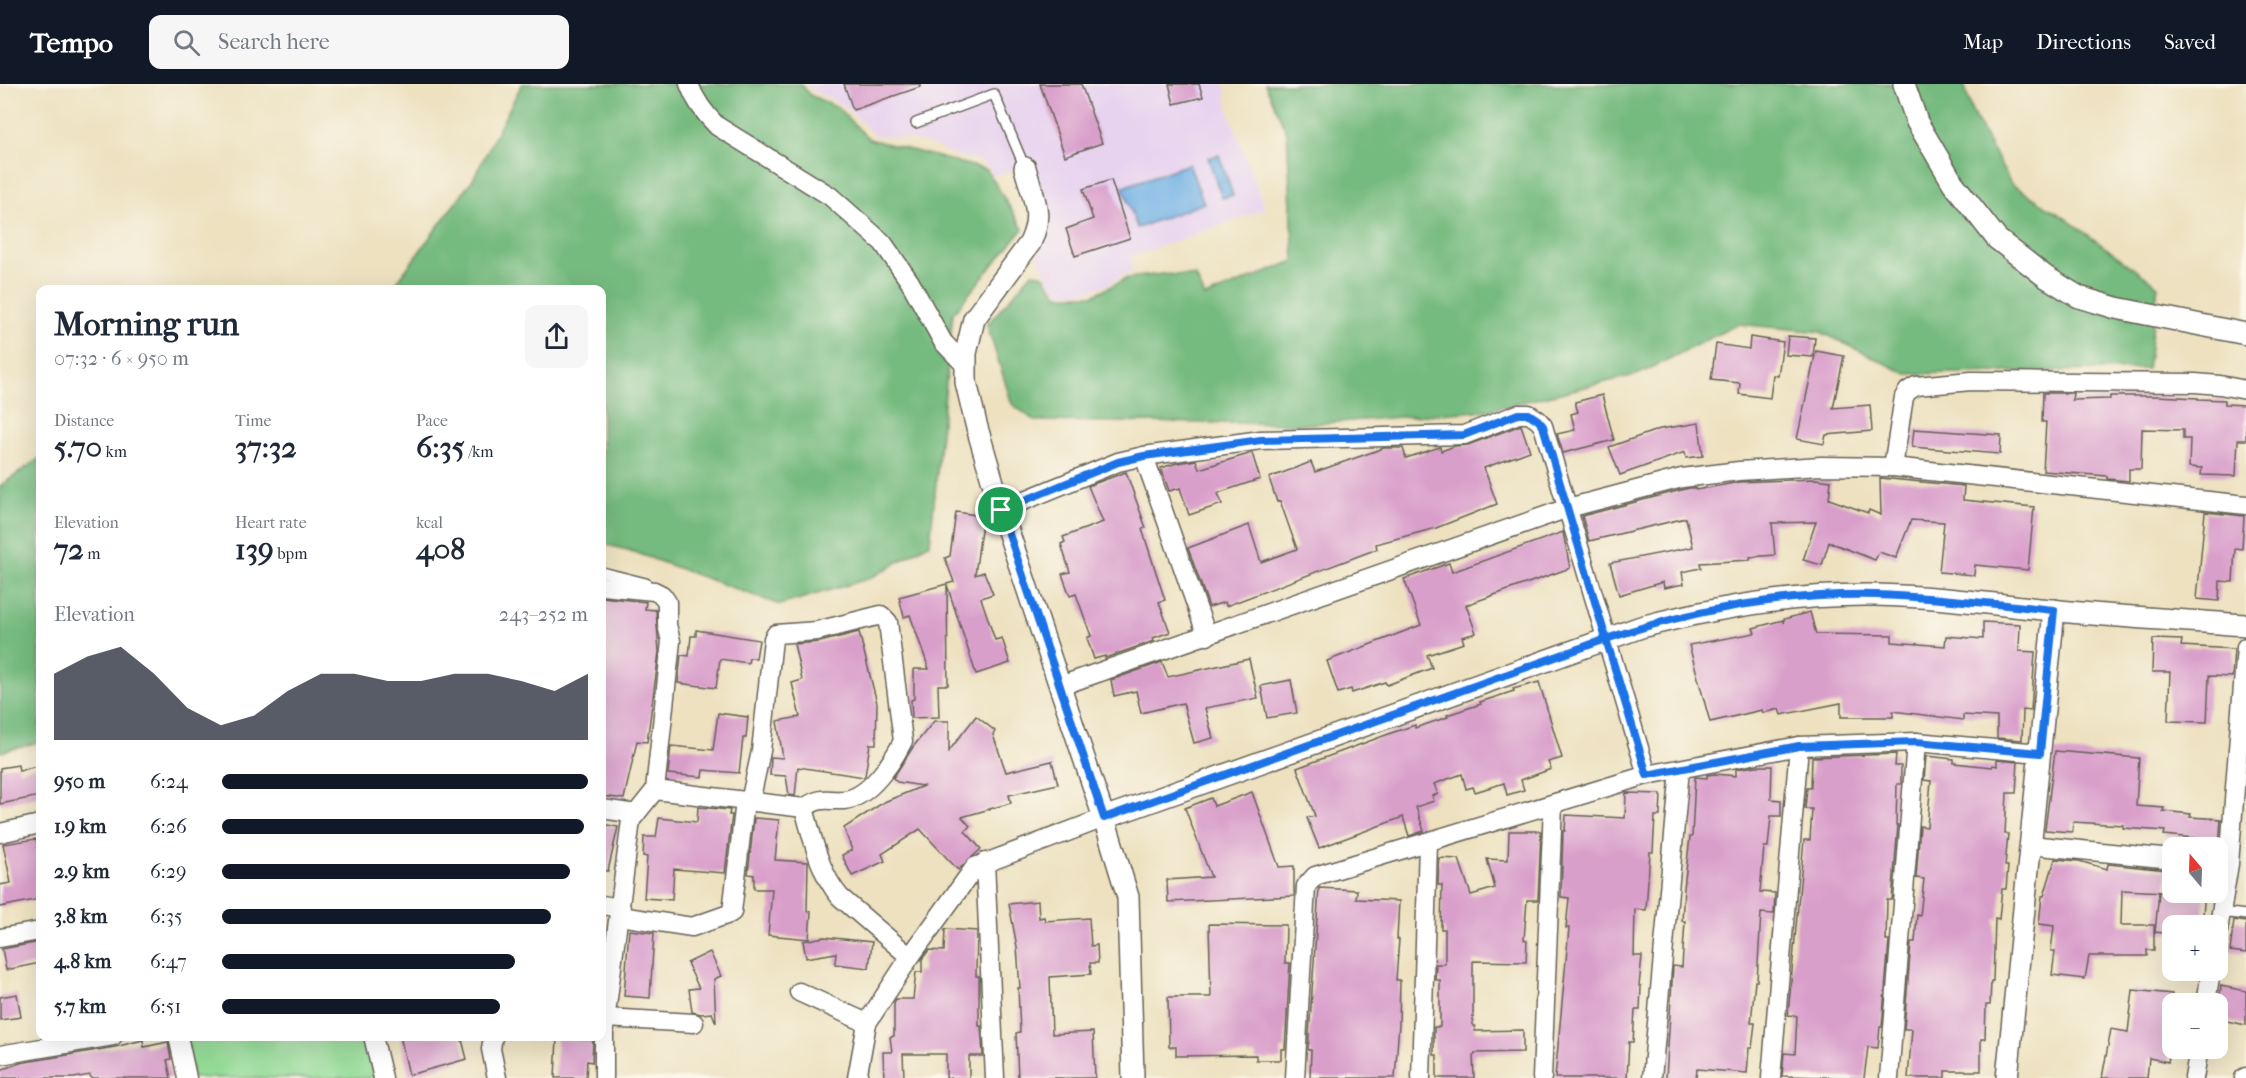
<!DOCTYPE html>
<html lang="en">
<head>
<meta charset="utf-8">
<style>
  body { margin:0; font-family:"IM FELL French Canon",serif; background:#f6f6f7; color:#1f2937; height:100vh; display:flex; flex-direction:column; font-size:22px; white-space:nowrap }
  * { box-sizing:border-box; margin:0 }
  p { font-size:20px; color:#747a83 }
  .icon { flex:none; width:33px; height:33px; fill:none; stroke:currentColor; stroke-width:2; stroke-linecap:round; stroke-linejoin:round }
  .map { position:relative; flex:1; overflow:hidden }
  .sheet { position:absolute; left:36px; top:201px; width:570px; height:756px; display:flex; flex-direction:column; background:#fff; border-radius:12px; box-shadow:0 6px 24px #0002 }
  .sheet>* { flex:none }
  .needle { width:39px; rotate:341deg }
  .controls { position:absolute; left:2162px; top:753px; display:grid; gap:12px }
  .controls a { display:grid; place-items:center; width:66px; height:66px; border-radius:12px; background:#fff; box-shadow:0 6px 24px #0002; font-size:30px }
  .pin { position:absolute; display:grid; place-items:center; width:51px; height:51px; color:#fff; margin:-26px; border:3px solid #fff; border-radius:50%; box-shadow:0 2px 6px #0007 }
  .round { display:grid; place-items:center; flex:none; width:63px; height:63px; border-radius:12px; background:#f6f6f7 }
  .head { display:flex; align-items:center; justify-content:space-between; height:102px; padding:0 18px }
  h1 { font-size:33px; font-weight:700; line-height:45px }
  .stats { display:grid; grid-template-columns:repeat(3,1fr); gap:9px; height:102px; padding:6px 18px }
  .stats div { display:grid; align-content:center }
  .stats b { font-size:30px; font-weight:700 }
  .stats small { font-size:16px; font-weight:400 }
  .stats p { font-size:16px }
  .chart { height:168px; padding:12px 18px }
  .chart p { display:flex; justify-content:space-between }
  .chart svg { width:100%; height:108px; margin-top:6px; fill:#111827; opacity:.7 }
  ul { padding:0 18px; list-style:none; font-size:20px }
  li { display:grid; grid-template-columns:96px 72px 1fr; align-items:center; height:45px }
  li i { height:15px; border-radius:8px; background:#111827 }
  header { display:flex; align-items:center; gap:36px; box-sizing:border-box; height:84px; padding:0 30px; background:#111827; color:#fff }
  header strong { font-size:28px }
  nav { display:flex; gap:33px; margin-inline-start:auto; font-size:21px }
  .search { width:420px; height:54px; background:#f6f6f7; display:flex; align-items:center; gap:15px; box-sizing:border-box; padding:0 21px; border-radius:12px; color:#747a83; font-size:22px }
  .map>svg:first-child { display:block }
  .built { fill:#e7d2ef }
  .green { fill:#92da95; stroke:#577b58; stroke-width:1.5 }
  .forest { fill:#75ba7e; stroke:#486b4d; stroke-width:1.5 }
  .water { fill:#72b1e5; stroke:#476680; stroke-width:1.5 }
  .building { fill:#d99fcb }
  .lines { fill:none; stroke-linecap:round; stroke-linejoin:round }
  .service-casing { stroke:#656155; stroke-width:12 }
  .minor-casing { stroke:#656155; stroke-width:21 }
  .tertiary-casing { stroke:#656155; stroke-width:24 }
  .service { stroke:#fff; stroke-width:9 }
  .minor { stroke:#fff; stroke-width:18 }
  .tertiary { stroke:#fff; stroke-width:21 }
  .route-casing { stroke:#fff; stroke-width:12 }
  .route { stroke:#1a73e8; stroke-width:8 }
</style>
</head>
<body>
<header>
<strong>Tempo</strong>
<div class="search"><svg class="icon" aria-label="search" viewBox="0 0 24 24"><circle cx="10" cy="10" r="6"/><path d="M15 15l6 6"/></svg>Search here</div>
<nav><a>Map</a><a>Directions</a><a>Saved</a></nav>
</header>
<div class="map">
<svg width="2246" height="994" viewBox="0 0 2246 994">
  <rect width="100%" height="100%" fill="#fbf7ec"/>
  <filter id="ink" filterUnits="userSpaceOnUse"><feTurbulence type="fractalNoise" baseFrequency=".0167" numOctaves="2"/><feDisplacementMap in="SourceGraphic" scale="12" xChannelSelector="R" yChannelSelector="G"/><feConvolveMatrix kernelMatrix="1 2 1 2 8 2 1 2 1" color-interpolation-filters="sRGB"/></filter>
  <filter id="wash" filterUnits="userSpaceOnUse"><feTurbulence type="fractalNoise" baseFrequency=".008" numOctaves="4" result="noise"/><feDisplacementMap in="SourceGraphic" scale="24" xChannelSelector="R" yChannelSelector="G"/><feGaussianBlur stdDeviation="1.35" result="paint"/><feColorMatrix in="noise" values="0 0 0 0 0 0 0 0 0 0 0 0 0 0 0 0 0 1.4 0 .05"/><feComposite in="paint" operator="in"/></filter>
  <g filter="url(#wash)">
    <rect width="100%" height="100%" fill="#ede1c0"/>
    <polygon class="built" points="807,0 1224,0 1228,26 1265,125 1131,173 1133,186 1106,201 1079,209 1059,208 1046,192 1038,173 1050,139 1047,121 1032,81 993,92 988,82 977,76 952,71 932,61 909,55 874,51 850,27 834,16 812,6"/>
    <polygon class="green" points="186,952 366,953 377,994 193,994"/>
    <g class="forest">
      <polygon points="522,0 801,0 810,11 838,24 869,55 987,86 1023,145 953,229 930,459 871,494 780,521 628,466 602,460 602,206 391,206 473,95"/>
      <polygon points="1265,0 1964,0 1972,28 2011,100 2061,131 2158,202 2147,285 1907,290 1821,248 1738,240 1639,290 1489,326 1312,340 1035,337 1012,320 987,241 1032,189 1042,190 1058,211 1093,211 1128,194 1163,190 1196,192 1205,213 1294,177 1287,49"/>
      <polygon points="40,374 40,658 0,668 0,402"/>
    </g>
    <g class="water">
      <polygon points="1219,71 1233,111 1222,114 1208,74"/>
      <polygon points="1189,80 1204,119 1137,144 1123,103"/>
    </g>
    <g id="blocks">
      <g class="building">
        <polygon points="844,0 920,0 920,3 853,26"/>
        <polygon points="1040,0 1081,0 1102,59 1065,72"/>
        <polygon points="1169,0 1199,0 1203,13 1174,20"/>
        <polygon points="1111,96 1130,154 1075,172 1066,145 1093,135 1083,105"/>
        <polygon points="1788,252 1815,254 1813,273 1786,271"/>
        <polygon points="1750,253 1783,258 1778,292 1773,291 1770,314 1739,310 1740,299 1711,296 1716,260 1749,265"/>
        <polygon points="1816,267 1844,272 1833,324 1870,321 1872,347 1826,351 1824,360 1797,355"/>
        <polygon points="2043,309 2073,309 2072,316 2110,315 2110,312 2156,312 2198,314 2198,315 2225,316 2225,320 2246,321 2246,356 2238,356 2236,392 2201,391 2202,384 2189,383 2190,355 2183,355 2183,346 2142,345 2141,385 2129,385 2129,397 2107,395 2107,392 2043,387 2046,338 2042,338"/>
        <polygon points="1602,311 1614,356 1563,369 1557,350 1575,346 1571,330 1578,328 1575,318"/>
        <polygon points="1699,339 1703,372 1686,374 1685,368 1620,391 1609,363 1660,345"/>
        <polygon points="1521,341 1530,367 1484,384 1497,420 1436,444 1376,460 1377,465 1226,522 1225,518 1209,523 1188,464 1249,441 1261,478 1297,465 1280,417 1277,418 1269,394 1311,378 1315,388 1384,364 1403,364 1406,374 1440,363 1441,367 1455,362 1468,361"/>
        <polygon points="1914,345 2001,351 2000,370 1912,363"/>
        <polygon points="1252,369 1260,395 1218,409 1222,420 1189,431 1180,404 1169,407 1161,384 1177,379 1196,376 1199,385"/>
        <polygon points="1126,388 1146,444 1142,445 1165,516 1159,518 1170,548 1153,554 1154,557 1105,574 1105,572 1094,575 1087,554 1091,552 1076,510 1070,512 1062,490 1070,488 1061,460 1065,458 1063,453 1103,438 1088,402"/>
        <polygon points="1880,394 1964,402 1963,416 2034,423 2028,486 1975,481 1974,491 1939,488 1944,438 1911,436 1896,474 1879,468 1875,476 1829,458 1822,481 1803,476 1816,438 1772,439 1775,471 1750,473 1750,476 1700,479 1701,484 1682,488 1684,500 1664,504 1663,498 1619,511 1610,479 1693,463 1686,434 1589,457 1582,432 1689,404 1695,404 1696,406 1740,398 1815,395 1831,397 1829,415 1868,429 1869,426 1881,431"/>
        <polygon points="956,428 983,432 975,491 984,488 993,510 981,514 995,556 1002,554 1010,579 976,590 947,501 948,601 938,601 939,633 912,634 911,616 914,615 914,585 929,585 910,531 904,533 899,513 954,498 945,474 950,472"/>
        <polygon points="2205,428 2244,432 2242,465 2235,464 2233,498 2220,497 2219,517 2197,515"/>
        <polygon points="1563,448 1570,484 1466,521 1476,549 1462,553 1464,559 1427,571 1432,584 1387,601 1385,598 1352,609 1351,605 1338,609 1327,577 1421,541 1404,495 1449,479 1452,488"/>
        <polygon points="602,513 646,518 645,525 656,526 659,568 647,658 637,657 624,715 602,712"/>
        <polygon points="1810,528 1816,550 1892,551 1892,558 1945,562 1946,552 1983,555 1983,538 2020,540 2019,567 2035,568 2031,627 2023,626 2022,656 1997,654 1997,633 1963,631 1963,636 1893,627 1893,633 1841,633 1841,619 1781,631 1779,625 1763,629 1762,626 1710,638 1689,561 1755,549 1753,544 1783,536 1783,539 1784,535"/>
        <polygon points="696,546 759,556 756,574 749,574 748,579 720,575 716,604 678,599 681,571 689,572 691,552 696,552"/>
        <polygon points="859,548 877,619 876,660 870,660 865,692 864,693 798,683 795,712 789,711 786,692 770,691 771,673 783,674 777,637 800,633 792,599 802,596 794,560 820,558"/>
        <polygon points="2153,555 2182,556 2181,562 2234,565 2232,593 2209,592 2207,638 2168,637 2170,588 2152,588"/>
        <polygon points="1249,575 1258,614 1205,624 1213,654 1194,659 1183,619 1141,629 1136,607 1114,612 1111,596 1162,578 1168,593"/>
        <polygon points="1291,596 1297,629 1267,634 1261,602"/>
        <polygon points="1539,598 1562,674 1548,678 1551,685 1521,696 1524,706 1507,711 1504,699 1475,708 1473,703 1466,705 1462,690 1434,700 1438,710 1432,712 1434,717 1416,723 1424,747 1409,752 1403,733 1319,764 1307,734 1315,732 1297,684 1394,648 1415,641 1415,644 1448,633 1447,631 1481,620 1480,618 1514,607 1513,605"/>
        <polygon points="718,629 748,633 746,654 743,654 739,689 703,686 702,693 668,690 671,662 713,666"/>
        <polygon points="976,632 995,647 993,651 1006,688 1052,677 1058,700 1009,711 1011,719 962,733 970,742 965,747 981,765 958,786 920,745 882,770 885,777 852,792 842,771 852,766 844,744 884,718 923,702 897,698 893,694 913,663 934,637 949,637 949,667"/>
        <polygon points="2055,667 2139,674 2136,722 2164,724 2163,727 2191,730 2190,733 2221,735 2219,762 2193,761 2193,754 2164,751 2165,747 2123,744 2123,741 2073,738 2072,748 2045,746"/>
        <polygon points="1896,670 1895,682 1901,682 1901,700 1897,700 1896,741 1898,741 1892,816 1887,816 1886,857 1889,857 1882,943 1880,943 1878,964 1868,963 1864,994 1782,992 1784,969 1795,970 1797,932 1788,931 1804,756 1810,756 1812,725 1805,725 1807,704 1811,704 1812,673"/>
        <polygon points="1926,672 1954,675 1954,679 1992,683 1993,681 1997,682 1997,676 2018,678 2016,709 2007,709 2005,750 2008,750 2005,782 2008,782 2006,805 2002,805 1999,835 1995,834 1993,897 1991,897 1990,921 1986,921 1985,955 1981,955 1981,987 1945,987 1945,994 1908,994 1912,945 1904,945 1911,858 1915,858 1917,831 1920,832 1924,795 1916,794 1920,742 1927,743 1931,697 1924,696"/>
        <polygon points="18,681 19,687 40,681 40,712 0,720 0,684"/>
        <polygon points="1756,682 1772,682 1771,715 1781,716 1781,732 1771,732 1768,763 1764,763 1760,808 1775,809 1774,830 1761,829 1757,897 1755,897 1751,939 1755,939 1752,964 1749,964 1747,989 1697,985 1696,994 1666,994 1673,882 1682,883 1685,837 1682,837 1684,804 1690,753 1692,753 1695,693 1707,694 1707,691 1715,690 1736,692 1736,685"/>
        <polygon points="1252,708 1279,783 1294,782 1294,812 1168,818 1167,796 1211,793 1185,724 1211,714 1214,722"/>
        <polygon points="1626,709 1661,710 1660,732 1655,732 1653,768 1650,768 1646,826 1635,825 1634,872 1642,872 1639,902 1641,902 1640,926 1635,926 1633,958 1629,958 1627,994 1555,994 1569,844 1566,844 1569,814 1561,813 1563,747 1565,747 1566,731 1625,734"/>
        <polygon points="698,723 730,726 729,731 732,731 725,789 674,785 672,816 644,814 647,773 643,772 644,753 656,753 659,734 697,738"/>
        <polygon points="754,734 779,736 775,776 808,778 807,827 811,828 809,855 768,851 772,805 754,805 754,791 748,790"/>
        <polygon points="602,740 618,743 608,787 602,787"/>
        <polygon points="1509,747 1541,747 1538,816 1527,816 1524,856 1527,857 1526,878 1473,877 1473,942 1475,942 1475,947 1523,946 1523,968 1475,969 1475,971 1473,971 1474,994 1437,994 1437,971 1434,971 1434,943 1440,943 1440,896 1435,896 1436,880 1445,880 1445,845 1441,845 1442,801 1438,801 1439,774 1459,775 1471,811 1495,804 1487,775 1508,776"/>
        <polygon points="36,755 40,780 40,815 0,823 0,801 11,799 3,760"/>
        <polygon points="2055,775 2079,777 2107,785 2108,780 2167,786 2166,808 2122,806 2121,841 2154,841 2154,866 2147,866 2147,872 2089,872 2085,895 2052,891 2055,867 2051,867 2054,842 2039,840 2042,812 2044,812"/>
        <polygon points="1319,804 1357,806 1356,815 1399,817 1397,855 1399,855 1396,896 1400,896 1399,940 1395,994 1310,994 1311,966 1308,966"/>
        <polygon points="2159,808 2205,808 2202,842 2172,842 2172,850 2155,848"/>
        <polygon points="1038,817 1039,834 1044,833 1045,837 1089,834 1091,862 1097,861 1098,879 1090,879 1091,890 1050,893 1052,950 1093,948 1095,994 1018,994 1016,949 1020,948 1018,904 1020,904 1017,863 1009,820"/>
        <polygon points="2234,836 2246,838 2246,869 2230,867"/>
        <polygon points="1209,840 1286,841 1285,879 1290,879 1285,965 1281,965 1281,976 1256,976 1256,971 1176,972 1176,963 1169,963 1168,913 1211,913"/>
        <polygon points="945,845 977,847 976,892 979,892 979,942 981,942 983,972 969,972 969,994 946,994 946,970 903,970 904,994 884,994 883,968 892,968 890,953 894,952 894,919 896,915 913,915 916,888 922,888 922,875 929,866 944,867"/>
        <polygon points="629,846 654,849 650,914 624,912"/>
        <polygon points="824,853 872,858 869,884 835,880 836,869 806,874 803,857"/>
        <polygon points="40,858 40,879 6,886 2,865"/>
        <polygon points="710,868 721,892 714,895 716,939 712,929 701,930 692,928 689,905 699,904 687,879"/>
        <polygon points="2221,902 2246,907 2246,941 2217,935"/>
        <polygon points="2133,906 2172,910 2172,956 2168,978 2149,974 2147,994 2102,994 2111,945 2128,948"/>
        <polygon points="17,910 21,933 0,936 0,913"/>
        <polygon points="400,952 461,952 467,975 409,991"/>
        <polygon points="557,954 593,956 592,978 587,977 586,994 555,994"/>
        <polygon points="143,956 144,963 168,958 171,975 167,976 171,994 91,994 90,991 74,994 0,994 0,986 20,979 115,963"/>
      </g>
    </g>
  </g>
  <g filter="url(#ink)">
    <use href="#blocks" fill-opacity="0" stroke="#656155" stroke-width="1.5"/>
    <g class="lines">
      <g class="service-casing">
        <g id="service">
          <polyline points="916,39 994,10 1025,84"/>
          <polyline points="602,488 646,499"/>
          <polyline points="2221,828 2246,831"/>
        </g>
      </g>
      <g class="minor-casing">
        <g id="minor">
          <path d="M 689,0 C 695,17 705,30 717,42 L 830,112 L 883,159 L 910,198 L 943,258 L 966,282"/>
          <polyline points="1144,372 1207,552"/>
          <polyline points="1893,383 1904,313 1908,307 1916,302 1971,297 2195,299 2220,301 2246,306"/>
          <polyline points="1001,426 1118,378 1144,372 1261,356 1464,351 1518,330 1529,330 1538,336 1543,342 1647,691"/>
          <polyline points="602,502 654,507 662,511 667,518 667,541 671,557 655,706 631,736 604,945 604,994"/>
          <polyline points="1060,602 1568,424 1682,394 1739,387 1821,382 1893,383 2246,421"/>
          <path d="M 655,706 L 804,724 C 822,712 824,717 844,716 C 869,714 893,677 903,657 L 888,538 L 881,531 L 817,547 L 776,550 L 773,555 L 761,667 L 750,718"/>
          <path d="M 804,724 C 813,755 819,788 840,813 L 910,873"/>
          <polyline points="602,725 636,730"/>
          <polyline points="0,749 40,740"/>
          <polyline points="2030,761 2172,775"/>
          <polyline points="985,778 995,994"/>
          <polyline points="602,821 621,824"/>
          <polyline points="620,832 692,843 729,830 732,828 745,717"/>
          <polyline points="2217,853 2229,780 2246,563"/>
          <polyline points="0,854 40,847"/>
          <polyline points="799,908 867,939"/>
          <polyline points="2206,920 2211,886"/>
          <polyline points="605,934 694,939"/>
          <polyline points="178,952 187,994"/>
          <polyline points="373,952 383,994"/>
          <polyline points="493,952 491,965 497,994"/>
          <polyline points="0,971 113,952"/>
          <polyline points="857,994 867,939 910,873 975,783 1104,734"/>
          <polyline points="1295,994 1306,802 1315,792 1647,691 1799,662 1916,658 2040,669"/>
          <polyline points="1421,994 1428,759"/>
          <polyline points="1542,994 1553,720"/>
          <polyline points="1652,994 1680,685"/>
          <polyline points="1771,994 1799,662"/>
          <polyline points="1889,994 1916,658"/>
          <polyline points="2194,994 2199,964"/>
          <polyline points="2244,994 2246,993"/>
        </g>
      </g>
      <g class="tertiary-casing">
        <g id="tertiary">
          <polyline points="1904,0 1917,38 1953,99 1997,155 2046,193 2079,213 2116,224 2246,250"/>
          <path d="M 1025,84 C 1033,114 1044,129 1030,159 L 974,235 L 966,269 L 966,298 L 976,340 L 1001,426 L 1104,734 L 1128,813 L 1133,994"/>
          <path d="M 1104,734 L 1641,543 C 1717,523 1795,510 1874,511 C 1934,512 1992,520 2051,526 C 2116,533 2181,536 2246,541"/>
          <polyline points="2007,994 2054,526"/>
        </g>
      </g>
      <use href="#service" class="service"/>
      <use href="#minor" class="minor"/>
      <use href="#tertiary" class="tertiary"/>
    </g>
  </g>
  <g class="lines" filter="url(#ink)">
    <g class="route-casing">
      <path id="route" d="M 1001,426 L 1104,734 L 1606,555 L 1647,691 L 1799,662 L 1916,658 L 2040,669 L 2054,526 C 1995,520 1936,513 1876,511 C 1784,509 1692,526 1606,555 L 1543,342 L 1538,336 L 1529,330 L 1518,330 L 1464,351 L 1261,356 L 1144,372 L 1118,378 L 1001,426"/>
    </g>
    <use href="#route" class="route"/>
  </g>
</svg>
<div class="controls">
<a><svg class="needle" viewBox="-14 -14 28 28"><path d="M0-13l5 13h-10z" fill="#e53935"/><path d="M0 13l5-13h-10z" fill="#747a83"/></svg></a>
<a>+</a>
<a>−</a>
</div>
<div class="pin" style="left:1001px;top:426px;background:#1e9e55"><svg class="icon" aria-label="arrive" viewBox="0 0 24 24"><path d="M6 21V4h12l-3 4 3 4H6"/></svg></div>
<section class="sheet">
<div class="head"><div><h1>Morning run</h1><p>07:32 · 6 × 950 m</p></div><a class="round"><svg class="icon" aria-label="share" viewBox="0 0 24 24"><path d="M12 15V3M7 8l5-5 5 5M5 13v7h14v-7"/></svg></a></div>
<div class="stats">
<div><p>Distance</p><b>5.70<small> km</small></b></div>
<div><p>Time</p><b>37:32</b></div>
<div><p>Pace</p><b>6:35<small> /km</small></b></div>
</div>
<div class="stats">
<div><p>Elevation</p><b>72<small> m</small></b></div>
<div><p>Heart rate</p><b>139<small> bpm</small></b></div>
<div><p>kcal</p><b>408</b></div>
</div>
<div class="chart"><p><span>Elevation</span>243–252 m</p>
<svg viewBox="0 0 160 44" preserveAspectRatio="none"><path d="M0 44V17L10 10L20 6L30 17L40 31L50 38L60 34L70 24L80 17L90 17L100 20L110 20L120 17L130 17L140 20L150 24L160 17V44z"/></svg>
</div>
<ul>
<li><b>950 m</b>6:24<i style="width:100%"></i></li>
<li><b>1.9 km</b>6:26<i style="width:99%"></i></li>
<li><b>2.9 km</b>6:29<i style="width:95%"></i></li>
<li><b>3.8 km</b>6:35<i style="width:90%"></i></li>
<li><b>4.8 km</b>6:47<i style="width:80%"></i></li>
<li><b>5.7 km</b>6:51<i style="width:76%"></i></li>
</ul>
</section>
</div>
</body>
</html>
